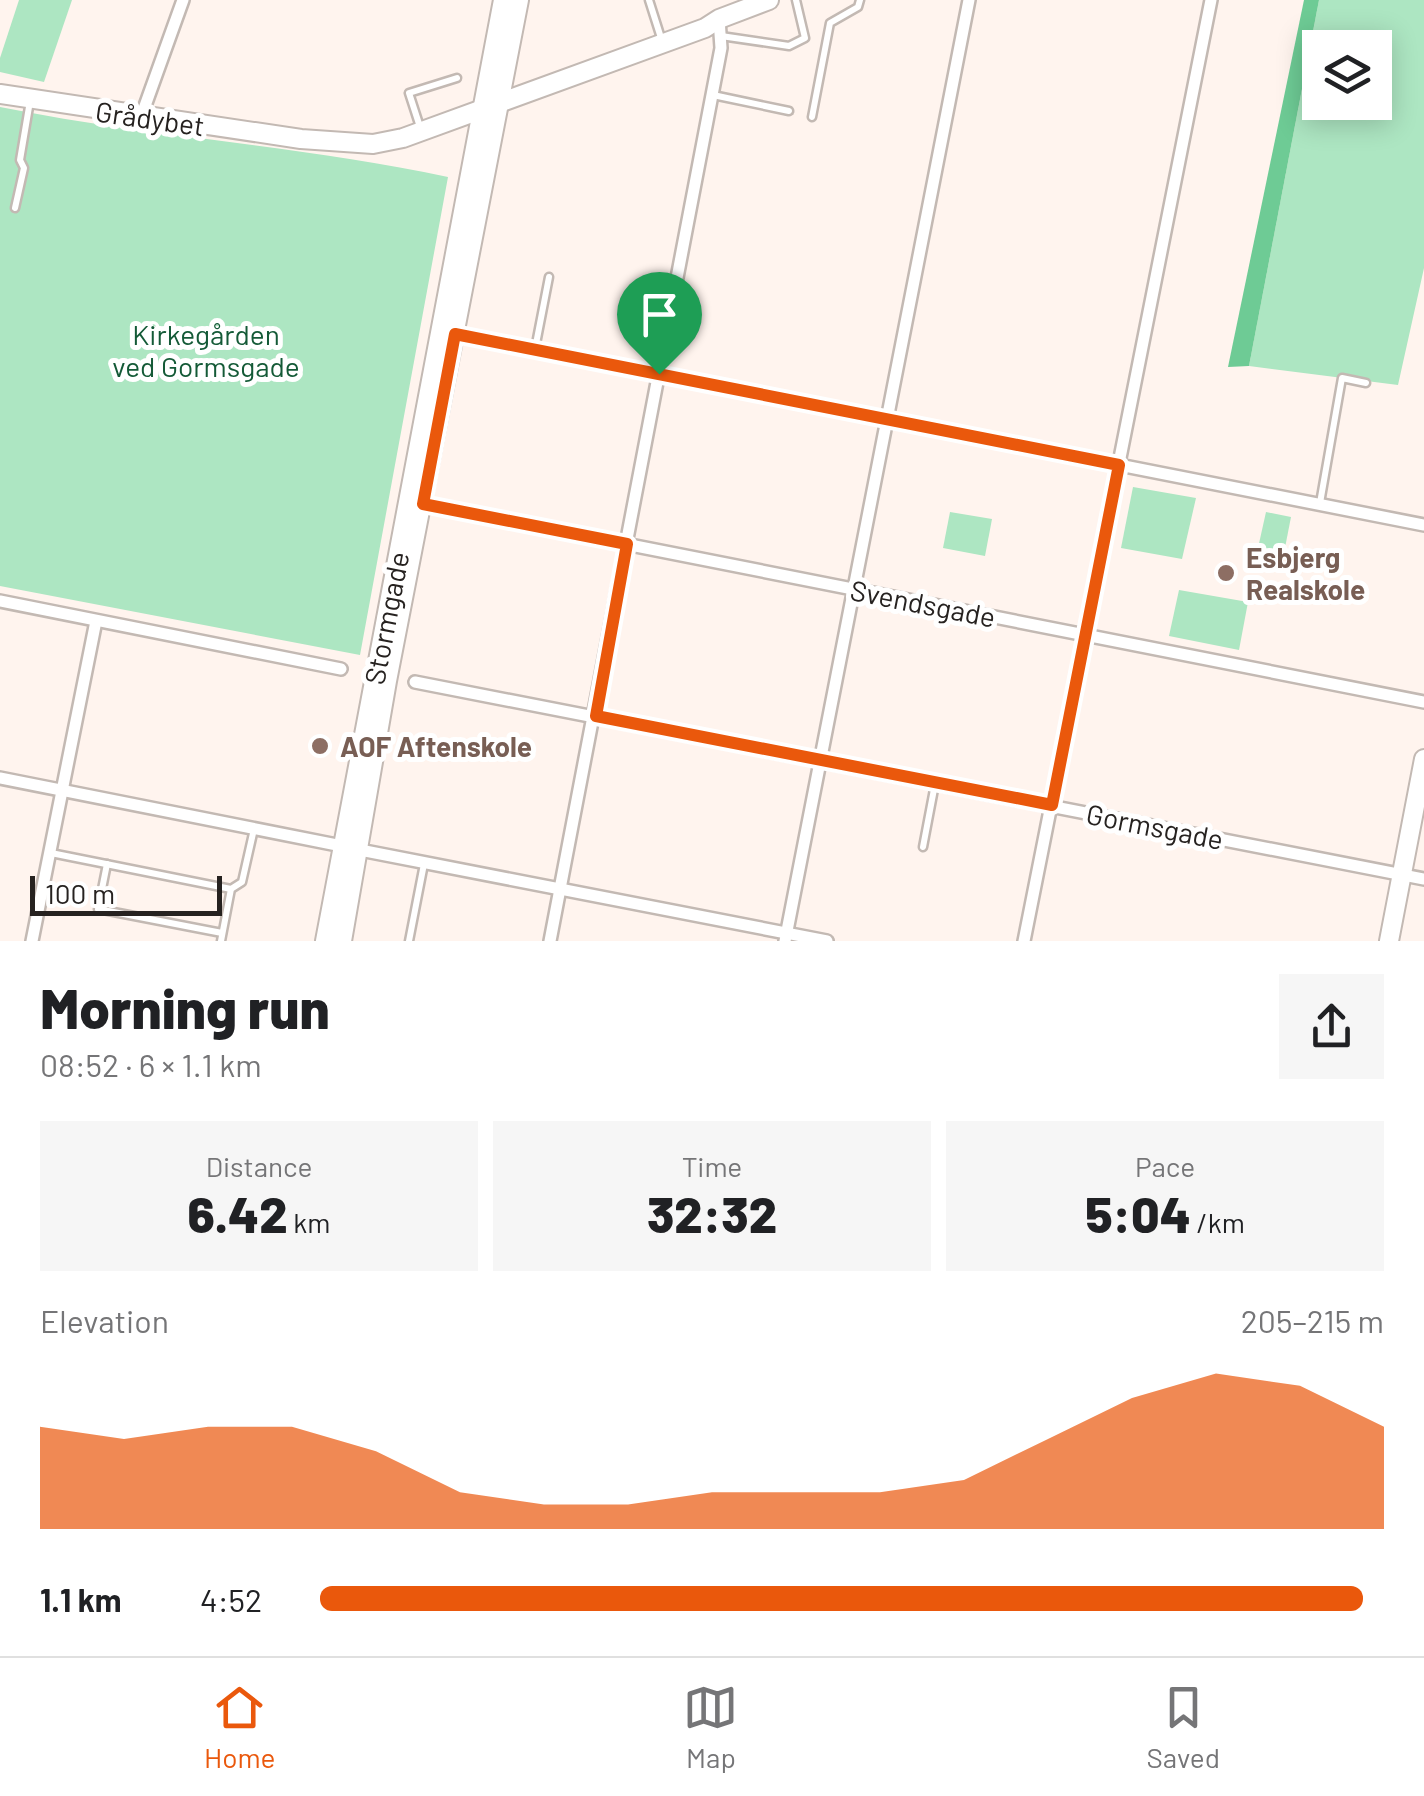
<!DOCTYPE html>
<html lang="en">
<head>
<meta charset="utf-8">
<style>
  body { margin:0; font-family:Barlow,sans-serif; background:#f6f6f6; color:#202124; height:100vh; display:flex; flex-direction:column; font-size:38px; white-space:nowrap }
  * { box-sizing:border-box; margin:0 }
  p { font-size:32px; color:#757577 }
  .icon { flex:none; width:55px; height:55px; fill:none; stroke:currentColor; stroke-width:2; stroke-linecap:round; stroke-linejoin:round }
  .map { position:relative; height:941px; overflow:hidden }
  .details { display:flex; flex-direction:column; background:#fff; flex:1 }
  .details>* { flex:none }
  .fabs { position:absolute; left:1302px; top:30px; display:grid; gap:20px }
  .fabs a { display:grid; place-items:center; width:90px; height:90px; border-radius:0px; background:#fff; box-shadow:0 5px 25px #0003; font-size:50px }
  .scale { position:absolute; left:30px; bottom:25px; width:192px; box-sizing:border-box; padding-left:10px; border:5px solid #262220; border-top:0; font-size:28px; line-height:35px; white-space:nowrap; color:#262220; -webkit-text-stroke:8px #fff; paint-order:stroke }
  .pin { position:absolute; display:grid; place-items:center; width:85px; height:85px; color:#fff; margin:-102px -42px; border-radius:50% 50% 50% 0; rotate:-45deg; box-shadow:0 0 10px #0007 }
  .pin .icon { rotate:45deg }
  .round { display:grid; place-items:center; flex:none; width:105px; height:105px; border-radius:0px; background:#f6f6f6 }
  .summary { display:flex; align-items:center; justify-content:space-between; height:170px; padding:0 40px }
  h1 { font-size:55px; font-weight:800; line-height:75px }
  .stats { display:grid; grid-template-columns:repeat(3,1fr); gap:15px; height:170px; padding:10px 40px }
  .stats div { display:grid; align-content:center; border-radius:0px; background:#f6f6f6; text-align:center }
  .stats b { font-size:50px; font-weight:800 }
  .stats small { font-size:28px; font-weight:400 }
  .stats p { font-size:28px }
  .chart { height:280px; padding:20px 40px }
  .chart p { display:flex; justify-content:space-between }
  .chart svg { width:100%; height:180px; margin-top:10px; fill:#ea580c; opacity:.7 }
  ul { padding:0 40px; list-style:none; font-size:32px }
  li { display:grid; grid-template-columns:160px 120px 1fr; align-items:center; height:75px }
  li i { height:25px; border-radius:12px; background:#ea580c }
  .tabs { display:flex; justify-content:space-around; align-items:center; height:140px; border-top:2px solid #e0e0e0; background:#fff; font-size:28px; color:#757577 }
  .tabs a { display:grid; justify-items:center; gap:5px }
  .tabs .selected { color:#ea580c }
  .map>svg:first-child { display:block }
  .green { fill:#ade6c2; fill-rule:evenodd }
  .forest { fill:#6ecb95 }
  .lines { fill:none; stroke-linecap:round; stroke-linejoin:round }
  .lane-casing { stroke:#c3b9b3; stroke-width:11 }
  .street-casing { stroke:#c3b9b3; stroke-width:16 }
  .secondary-casing { stroke:#c3b9b3; stroke-width:22 }
  .lane { stroke:#fff; stroke-width:6 }
  .street { stroke:#fff; stroke-width:11 }
  .secondary { stroke:#fff; stroke-width:18 }
  .route-casing { stroke:#fff; stroke-width:20 }
  .route { stroke:#ea580c; stroke-width:12 }
  .education-dot { fill:#8d6e63; stroke:#fff; stroke-width:4 }
  .labels { text-anchor:middle; dominant-baseline:central; stroke-width:10; stroke-linejoin:round; paint-order:stroke }
  .street-label { font-size:28px; fill:#262220; stroke:#fff }
  .park-label { font-size:28px; fill:#145a37; stroke:#fff }
  .education-label { font-size:28px; font-weight:bold; fill:#785e54; stroke:#fff; text-anchor:start }
</style>
</head>
<body>
<div class="map">
<svg width="1424" height="941" viewBox="0 0 1424 941">
  <rect width="100%" height="100%" fill="#fff4ee"/>
  <g class="green">
    <polygon points="19,0 72,0 44,82 0,72 0,58"/>
    <path d="M 1319,0 L 1424,0 L 1424,268 L 1398,385 L 1249,366 ZM 1320,48 L 1375,48 L 1375,102 L 1320,102 Z"/>
    <path d="M 0,107 C 148,137 300,145 448,177 L 360,655 L 0,586 Z"/>
    <polygon points="1133,487 1196,498 1182,559 1121,548"/>
    <polygon points="950,512 992,519 985,556 943,548"/>
    <polygon points="1266,512 1291,517 1282,563 1256,557"/>
    <polygon points="1179,590 1248,602 1239,650 1169,636"/>
  </g>
  <polygon class="forest" points="1304,0 1319,0 1249,366 1228,367"/>
  <g class="lines">
    <g class="lane-casing">
      <g id="lane">
        <polyline points="649,0 662,41"/>
        <polyline points="721,36 789,46 805,38 796,0"/>
        <polyline points="713,95 789,111"/>
        <polyline points="812,117 830,23 858,7 860,0"/>
        <polyline points="421,130 409,93 457,78"/>
        <polyline points="15,208 24,168 20,160 30,101"/>
        <polyline points="535,349 549,277"/>
        <polyline points="1320,503 1342,378 1366,383"/>
        <polyline points="923,847 935,784"/>
        <polyline points="51,853 231,889"/>
        <polyline points="107,864 98,909 222,933"/>
        <polyline points="221,941 231,889 242,882 254,829"/>
        <polyline points="409,941 424,864"/>
      </g>
    </g>
    <g class="street-casing">
      <g id="street">
        <polyline points="141,117 183,0"/>
        <polyline points="455,334 1424,525"/>
        <polyline points="423,504 1424,702"/>
        <polyline points="0,601 341,669"/>
        <polyline points="415,682 1424,879"/>
        <polyline points="0,778 342,846"/>
        <polyline points="360,850 827,941"/>
        <polyline points="32,941 96,621"/>
        <polyline points="550,941 721,48 719,19"/>
        <polyline points="785,941 969,0"/>
        <polyline points="1024,941 1211,0"/>
      </g>
    </g>
    <g class="secondary-casing">
      <g id="secondary">
        <polyline points="0,94 301,139 373,144 403,138 705,28 719,19 769,0"/>
        <polyline points="325,941 503,0"/>
        <polyline points="342,941 387,681 519,0"/>
        <polyline points="1389,941 1424,759"/>
      </g>
    </g>
    <use href="#lane" class="lane"/>
    <use href="#street" class="street"/>
    <use href="#secondary" class="secondary"/>
  </g>
  <g class="lines">
    <g class="route-casing">
      <polygon id="route" points="455,334 1119,465 1052,805 596,716 627,544 423,504"/>
    </g>
    <use href="#route" class="route"/>
  </g>
  <g class="education-dot">
    <circle cx="1226" cy="573" r="10"/>
    <circle cx="320" cy="746" r="10"/>
  </g>
  <g class="labels">
    <g class="street-label">
      <text transform="translate(150 118) rotate(8)">Grådybet</text>
      <text transform="translate(923 603) rotate(11)">Svendsgade</text>
      <text transform="translate(386 618) rotate(-79)">Stormgade</text>
      <text transform="translate(1155 826) rotate(11)">Gormsgade</text>
    </g>
    <g class="park-label">
      <text x="206" y="334">Kirkegården<tspan x="206" dy="32">ved Gormsgade</tspan></text>
    </g>
    <g class="education-label">
      <text x="1246" y="557">Esbjerg<tspan x="1246" dy="32">Realskole</tspan></text>
      <text x="340" y="746">AOF Aftenskole</text>
    </g>
  </g>
</svg>
<div class="fabs">
<a><svg class="icon" aria-label="layers" viewBox="0 0 24 24"><path d="M12 4l9 5-9 5-9-5zM3 14l9 5 9-5"/></svg></a>
</div>
<div class="scale">100 m</div>
<div class="pin" style="left:659px;top:374px;background:#1e9e55"><svg class="icon" aria-label="arrive" viewBox="0 0 24 24"><path d="M6 21V4h12l-3 4 3 4H6"/></svg></div>
</div>
<section class="details">
<div class="summary"><div><h1>Morning run</h1><p>08:52 · 6 × 1.1 km</p></div><a class="round"><svg class="icon" aria-label="share" viewBox="0 0 24 24"><path d="M12 15V3M7 8l5-5 5 5M5 13v7h14v-7"/></svg></a></div>
<div class="stats">
<div><p>Distance</p><b>6.42<small> km</small></b></div>
<div><p>Time</p><b>32:32</b></div>
<div><p>Pace</p><b>5:04<small> /km</small></b></div>
</div>
<div class="chart"><p><span>Elevation</span>205–215 m</p>
<svg viewBox="0 0 160 44" preserveAspectRatio="none"><path d="M0 44V19L10 22L20 19L30 19L40 25L50 35L60 38L70 38L80 35L90 35L100 35L110 32L120 22L130 12L140 6L150 9L160 19V44z"/></svg>
</div>
<ul>
<li><b>1.1 km</b>4:52<i style="width:98%"></i></li>
</ul>
</section>
<nav class="tabs">
<a class="selected"><svg class="icon" aria-label="home" viewBox="0 0 24 24"><path d="M3 11l9-7 9 7M6 9v11h12V9"/></svg>Home</a>
<a><svg class="icon" aria-label="map" viewBox="0 0 24 24"><path d="M3 6l6-2 6 2 6-2v14l-6 2-6-2-6 2zM9 4v14M15 6v14"/></svg>Map</a>
<a><svg class="icon" aria-label="saved" viewBox="0 0 24 24"><path d="M7 4h10v16l-5-4-5 4z"/></svg>Saved</a>
</nav>
</body>
</html>
